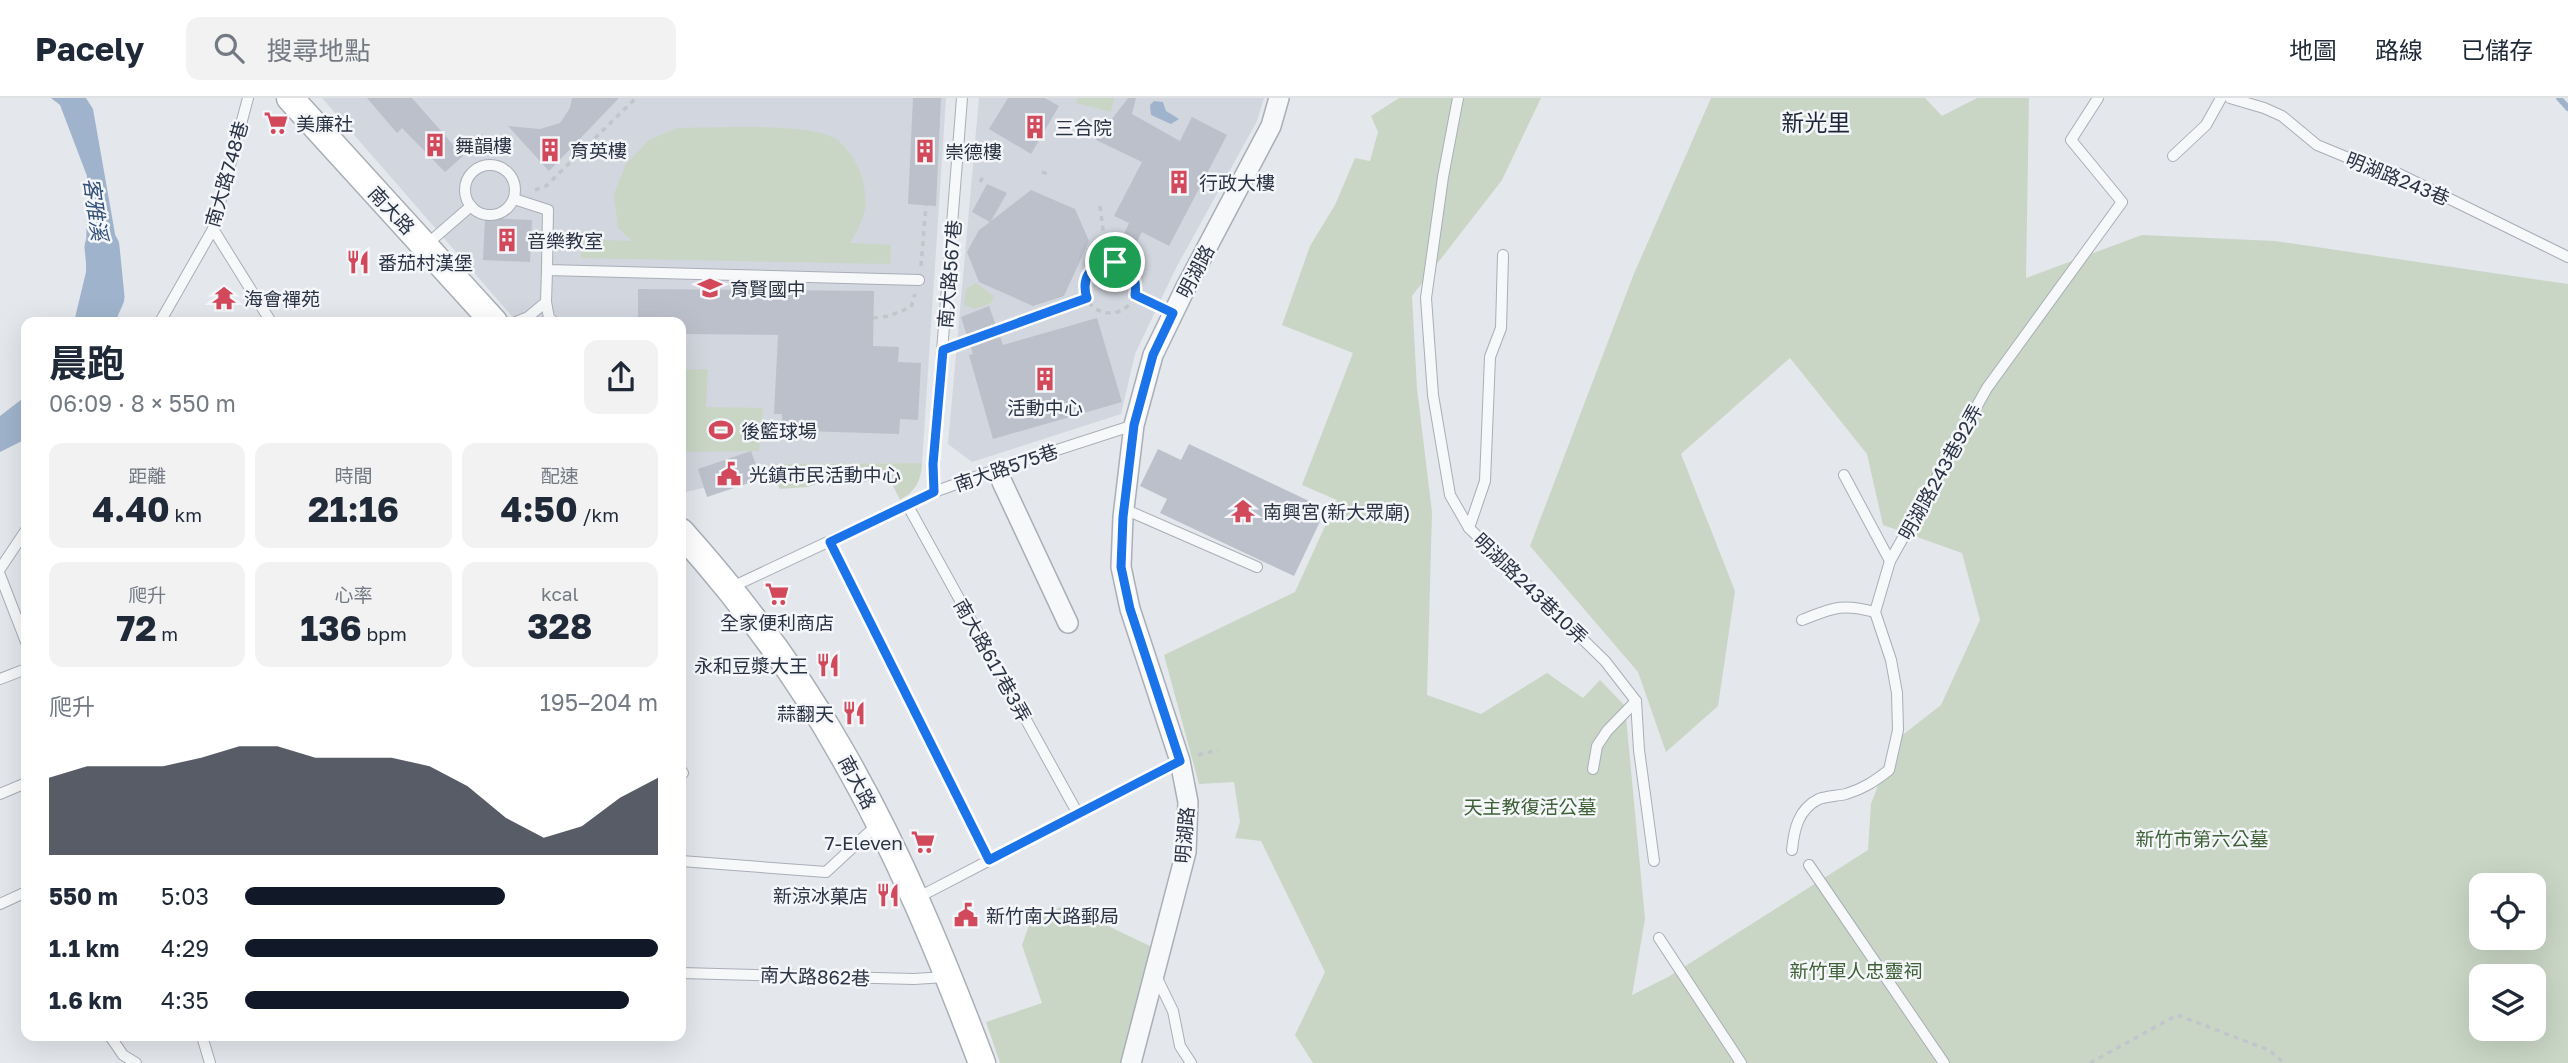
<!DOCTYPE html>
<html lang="zh-TW">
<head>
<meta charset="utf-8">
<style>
  body { margin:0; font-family:"Golos Text","Noto Sans TC",sans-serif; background:#f2f2f3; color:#1f2937; height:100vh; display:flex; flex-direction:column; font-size:26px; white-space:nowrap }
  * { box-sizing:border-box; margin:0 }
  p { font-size:23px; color:#747a83 }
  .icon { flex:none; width:38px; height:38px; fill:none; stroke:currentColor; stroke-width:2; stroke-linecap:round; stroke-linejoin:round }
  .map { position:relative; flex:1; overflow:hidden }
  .panel { position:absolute; left:21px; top:219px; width:665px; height:724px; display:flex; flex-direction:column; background:#fff; border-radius:14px; box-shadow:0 7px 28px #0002 }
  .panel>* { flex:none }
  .fabs { position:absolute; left:2469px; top:775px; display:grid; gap:14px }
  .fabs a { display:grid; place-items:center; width:77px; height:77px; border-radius:14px; background:#fff; box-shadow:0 7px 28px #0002; font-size:35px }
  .pin { position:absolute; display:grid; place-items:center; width:60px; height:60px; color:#fff; margin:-30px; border:4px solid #fff; border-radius:50%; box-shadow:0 2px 7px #0007 }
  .round { display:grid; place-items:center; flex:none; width:74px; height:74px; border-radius:14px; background:#f2f2f3 }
  .overview { display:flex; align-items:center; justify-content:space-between; height:119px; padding:0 28px }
  h1 { font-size:38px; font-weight:700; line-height:52px }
  .figures { display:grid; grid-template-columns:repeat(3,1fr); gap:10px; height:119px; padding:7px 28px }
  .figures div { display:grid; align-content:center; border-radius:14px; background:#f2f2f3; text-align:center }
  .figures b { font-size:35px; font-weight:700 }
  .figures small { font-size:19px; font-weight:400 }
  .figures p { font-size:19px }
  .chart { height:196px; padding:14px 28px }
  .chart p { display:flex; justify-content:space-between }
  .chart svg { width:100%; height:126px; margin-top:7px; fill:#111827; opacity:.7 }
  ul { padding:0 28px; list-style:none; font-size:23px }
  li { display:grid; grid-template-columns:112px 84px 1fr; align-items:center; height:52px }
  li i { height:18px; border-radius:9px; background:#111827 }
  header { display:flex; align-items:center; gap:42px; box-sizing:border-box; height:98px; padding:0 35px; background:#fff; border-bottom:2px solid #e0e1e3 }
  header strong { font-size:33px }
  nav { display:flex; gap:38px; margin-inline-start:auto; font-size:24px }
  .search { width:490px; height:63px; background:#f2f2f3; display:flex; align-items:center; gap:18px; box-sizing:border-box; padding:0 24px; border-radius:14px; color:#747a83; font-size:26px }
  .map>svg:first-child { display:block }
  .built { fill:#d2d6de }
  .green { fill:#c9d6c5; fill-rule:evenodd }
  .water { fill:#9fb4cc }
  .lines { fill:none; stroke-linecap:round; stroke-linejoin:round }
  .stream { stroke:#9fb4cc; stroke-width:6 }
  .river { stroke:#9fb4cc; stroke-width:35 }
  .building { fill:#bbc0ca }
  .lane-casing { stroke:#a9aeb7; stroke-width:12 }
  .street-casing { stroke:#a9aeb7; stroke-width:22 }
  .secondary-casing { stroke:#a9aeb7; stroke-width:29 }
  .path { stroke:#c2c5cb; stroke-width:3.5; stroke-dasharray:5 5; stroke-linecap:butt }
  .lane { stroke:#f7f8fa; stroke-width:10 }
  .street { stroke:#f7f8fa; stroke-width:19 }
  .secondary { stroke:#fff; stroke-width:26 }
  .route-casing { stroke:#fff; stroke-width:14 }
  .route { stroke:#1a73e8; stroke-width:9 }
  .labels { text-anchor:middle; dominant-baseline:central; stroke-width:5; stroke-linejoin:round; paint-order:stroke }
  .poi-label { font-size:19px; fill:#2b3445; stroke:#f4f6f9; text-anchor:start }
  .street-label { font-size:19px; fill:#2b3445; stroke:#f4f6f9 }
  .park-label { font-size:19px; fill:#3f6138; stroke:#f4f6f9 }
  .water-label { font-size:21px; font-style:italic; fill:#34527a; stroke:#f4f6f9 }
  .quarter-label { font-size:23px; fill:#1d2536; stroke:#f4f6f9 }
</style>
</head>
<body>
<header>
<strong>Pacely</strong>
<div class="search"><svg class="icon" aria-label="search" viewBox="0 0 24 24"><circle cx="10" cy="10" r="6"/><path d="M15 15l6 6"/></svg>搜尋地點</div>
<nav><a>地圖</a><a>路線</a><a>已儲存</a></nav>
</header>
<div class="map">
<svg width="2568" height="965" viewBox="0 0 2568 965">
  <rect width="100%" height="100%" fill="#e4e7ec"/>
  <g class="built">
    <polygon points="322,0 946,0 922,365 770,366 770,375 681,395 681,224 517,224"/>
    <polygon points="979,0 1264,0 1257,23 1176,170 1135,256 1121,316 972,364 948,346"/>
  </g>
  <g class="green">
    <polygon points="1077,0 1114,0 1111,14 1076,5"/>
    <path d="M 1399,0 L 1541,0 L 1502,82 L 1412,198 L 1417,291 L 1432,414 L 1427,597 L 1481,616 L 1547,575 L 1583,600 L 1600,582 L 1625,608 L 1645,821 L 1632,897 L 1668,879 L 1868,752 L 1871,706 L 1895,643 L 1941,607 L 1980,522 L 1962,455 L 1883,427 L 1867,356 L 1790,260 L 1681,356 L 1735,493 L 1718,608 L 1666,654 L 1638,574 L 1530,448 L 1633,178 L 1711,0 L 1925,0 L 1942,18 L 1977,0 L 2029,0 L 2026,180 L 2142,137 L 2275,143 L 2568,186 L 2568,965 L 1313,965 L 1295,937 L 1325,874 L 1261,743 L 1235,740 L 1240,724 L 1234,684 L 1199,686 L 1164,557 L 1295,494 L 1337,402 L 1302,387 L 1353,255 L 1282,227 L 1310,148 L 1335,107 L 1355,60 L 1370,63 L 1378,34 L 1371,18 ZM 2482,788 L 2534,788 L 2534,840 L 2482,840 ZM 2482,878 L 2534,878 L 2534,931 L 2482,931 Z"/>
    <path d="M 677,30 C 712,30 810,24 836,41 C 846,48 857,64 861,76 C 870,108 866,117 850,145 L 891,147 L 890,166 L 581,160 L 581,141 L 632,143 L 618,130 L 614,96 L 626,66 L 649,42 Z"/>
    <polygon points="976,185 994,198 991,205 975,211 964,207 966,191"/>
    <polygon points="708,271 706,309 763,310 759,353 681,354 681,272"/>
    <path d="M 922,365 C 921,383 916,393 900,402 L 888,378 L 881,381 L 878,378 L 865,384 L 862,381 L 855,384 L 851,378 L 830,388 L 826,382 L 808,389 L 780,391 L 770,375 L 769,366 Z"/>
    <polygon points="1064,807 1152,849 1121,965 1000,965 986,924 1042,905 1022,847 1029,827"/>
  </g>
  <g class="water">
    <polygon points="51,0 86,0 93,11 117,147 100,224 74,224 86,174 87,78 60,7"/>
    <polygon points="1154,3 1163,4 1166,13 1179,21 1171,26 1151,17 1150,7"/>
    <polygon points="26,298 26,341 0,354 0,318"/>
  </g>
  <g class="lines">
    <polyline class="stream" points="2559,0 2568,10"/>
    <polyline class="river" points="96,224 107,199 102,149"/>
  </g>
  <g class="building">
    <polygon points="367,0 412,0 463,58 445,74 402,30 397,35"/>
    <polygon points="572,0 619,0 549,73 508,28 540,31 560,25 570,10"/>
    <polygon points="913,0 941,0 936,108 908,106"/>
    <polygon points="1008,0 1045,0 1059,8 1031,56 989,31"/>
    <polygon points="1128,0 1136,0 1132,16 1180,43 1192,19 1227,37 1169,148 1142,134 1135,147 1122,140 1129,125 1114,118 1142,64 1096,42"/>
    <polygon points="987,86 1007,95 991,123 1031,92 1075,111 1089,143 1064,198 1033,208 979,184 967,154 979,132 990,124 972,114"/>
    <polygon points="485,120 532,122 530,164 483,162"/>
    <polygon points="638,191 874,193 873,248 899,249 898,264 921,265 918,322 900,321 899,336 803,333 803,325 782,325 782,316 774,316 778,237 681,236 681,224 638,224"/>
    <polygon points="989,208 1003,247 1097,220 1122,304 993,341 969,257 973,256 961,219"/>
    <polygon points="1189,346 1326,411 1294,478 1160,415 1167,401 1140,388 1158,351 1181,362"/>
    <polygon points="751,353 761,381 707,399 698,371"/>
  </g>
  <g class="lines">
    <g class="lane-casing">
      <g id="lane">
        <polyline points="1458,0 1443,79 1426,200 1433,297 1450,397 1469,430 1605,563 1636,603 1639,652 1654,763"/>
        <polyline points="2230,0 2264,10 2282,18 2317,47 2363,66 2397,75 2568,159"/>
        <polyline points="2173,58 2206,27 2221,0"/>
        <circle cx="490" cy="92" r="25"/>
        <polyline points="514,101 548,112 547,172 919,182"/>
        <polyline points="213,131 271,224"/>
        <polyline points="426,147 471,108"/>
        <polyline points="546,204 549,220 554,224"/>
        <polyline points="160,224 213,131 248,0"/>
        <polyline points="516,224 528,219 546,204 547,172"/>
        <polyline points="1844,377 1890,463"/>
        <polyline points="934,394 933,367 962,0"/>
        <polyline points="908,408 1078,716"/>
        <polyline points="1124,411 1257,469"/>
        <polyline points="1469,430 1485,383 1490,259 1501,230 1503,157"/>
        <polyline points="830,444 989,762"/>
        <polyline points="0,471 26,432"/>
        <polyline points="0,477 26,544"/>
        <polyline points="732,489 934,394 995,372 1134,327"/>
        <path d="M 1802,522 C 1833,510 1841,505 1875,514"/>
        <polyline points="0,581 26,571"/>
        <polyline points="1593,671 1597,648 1607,633 1636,603"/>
        <polyline points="681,672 683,675"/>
        <polyline points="0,696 26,685"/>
        <path d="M 1792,752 C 1794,732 1798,711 1819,701 C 1827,698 1837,698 1846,696 C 1863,691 1875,683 1889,672 L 1898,632 L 1897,595 L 1891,562 L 1875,514 L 1890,463 L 1987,290 L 2122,104 L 2071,42 L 2098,0"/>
        <polyline points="681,763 826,774 878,726"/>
        <polyline points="1809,767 1944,965"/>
        <polyline points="917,800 1180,663"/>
        <polyline points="0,806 26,794"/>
        <polyline points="1659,840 1741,965"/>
        <polyline points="681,875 914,881 945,879"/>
        <polyline points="1155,876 1173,913 1180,948 1191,965"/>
        <polyline points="110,938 123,957 136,965"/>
        <polyline points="202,938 210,965"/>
      </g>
    </g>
    <g class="street-casing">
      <g id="street">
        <polyline points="1002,384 1068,525"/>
        <polyline points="1131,965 1186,754 1188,704 1180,663 1130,511 1121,469 1123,419 1134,327 1153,257 1185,191 1271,28 1279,0"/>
      </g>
    </g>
    <g class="secondary-casing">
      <g id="secondary">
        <polyline points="290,0 494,224"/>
        <path d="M 681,434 C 740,500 796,574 840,652 C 898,752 941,857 982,965"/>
      </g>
    </g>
    <g class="path">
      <polyline points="974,59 982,62"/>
      <polyline points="1042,74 1051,77"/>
      <polyline points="980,84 983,79"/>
      <polyline points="535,92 546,88 636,0"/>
      <polyline points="1100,108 1107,163"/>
      <circle cx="1110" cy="189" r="26"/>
      <polyline points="921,168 926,107"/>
      <polyline points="1134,197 1155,207"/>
      <polyline points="873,220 889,218 911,209 915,196"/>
      <polyline points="955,249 1087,200"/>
      <polyline points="1198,657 1218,652"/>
      <polyline points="2090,965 2177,917 2269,952 2284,965"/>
    </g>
    <use href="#lane" class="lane"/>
    <use href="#street" class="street"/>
    <use href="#secondary" class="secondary"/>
  </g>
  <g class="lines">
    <g class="route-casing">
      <path id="route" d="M 1107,163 C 1127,164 1138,177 1135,197 L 1173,215 L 1153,257 L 1134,327 L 1123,419 L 1121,469 L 1130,511 L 1180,663 L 989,762 L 830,444 L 934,394 L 933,366 L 943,252 L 1087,200 C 1081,182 1089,168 1107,163 Z"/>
    </g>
    <use href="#route" class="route"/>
  </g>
  <defs>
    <g id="supermarket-bare" transform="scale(1.89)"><path d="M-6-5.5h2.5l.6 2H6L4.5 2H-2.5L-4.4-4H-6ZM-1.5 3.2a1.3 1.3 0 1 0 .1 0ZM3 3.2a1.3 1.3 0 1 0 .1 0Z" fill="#d1495b" stroke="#f4f6f9" stroke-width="2.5" paint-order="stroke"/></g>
    <g id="building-bare" transform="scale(1.89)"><path d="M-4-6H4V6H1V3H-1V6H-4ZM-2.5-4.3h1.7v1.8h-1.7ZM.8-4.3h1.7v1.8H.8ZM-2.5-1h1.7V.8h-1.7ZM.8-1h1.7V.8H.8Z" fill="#d1495b" stroke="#f4f6f9" stroke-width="2.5" paint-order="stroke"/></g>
    <g id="restaurant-bare" transform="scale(1.89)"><path d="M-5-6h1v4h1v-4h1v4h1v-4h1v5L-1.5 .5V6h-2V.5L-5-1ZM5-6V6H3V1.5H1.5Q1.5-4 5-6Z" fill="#d1495b" stroke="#f4f6f9" stroke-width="2.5" paint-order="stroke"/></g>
    <g id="school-bare" transform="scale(1.89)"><path d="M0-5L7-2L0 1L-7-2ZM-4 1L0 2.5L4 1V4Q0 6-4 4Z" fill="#d1495b" stroke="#f4f6f9" stroke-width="2.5" paint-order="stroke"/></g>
    <g id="temple-bare" transform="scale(1.89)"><path d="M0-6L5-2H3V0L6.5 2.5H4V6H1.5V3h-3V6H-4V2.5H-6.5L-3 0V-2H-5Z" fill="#d1495b" stroke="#f4f6f9" stroke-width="2.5" paint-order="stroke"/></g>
    <g id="stadium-bare" transform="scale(1.89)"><path d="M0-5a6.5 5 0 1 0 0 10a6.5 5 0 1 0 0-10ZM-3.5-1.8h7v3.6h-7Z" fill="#d1495b" stroke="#f4f6f9" stroke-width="2.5" paint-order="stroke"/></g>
    <g id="civic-bare" transform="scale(1.89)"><path d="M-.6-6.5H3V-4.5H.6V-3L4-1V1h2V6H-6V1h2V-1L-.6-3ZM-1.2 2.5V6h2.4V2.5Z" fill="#d1495b" stroke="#f4f6f9" stroke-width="2.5" paint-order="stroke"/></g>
  </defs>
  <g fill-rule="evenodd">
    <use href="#supermarket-bare" x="276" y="25"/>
    <use href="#building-bare" x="1035" y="29"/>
    <use href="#building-bare" x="435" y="47"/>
    <use href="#building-bare" x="550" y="52"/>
    <use href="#building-bare" x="925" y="53"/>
    <use href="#building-bare" x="1179" y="84"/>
    <use href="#building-bare" x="507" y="142"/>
    <use href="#restaurant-bare" x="358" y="164"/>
    <use href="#school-bare" x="710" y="190"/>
    <use href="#temple-bare" x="224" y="200"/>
    <use href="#building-bare" x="1045" y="281"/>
    <use href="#stadium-bare" x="721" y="332"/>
    <use href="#civic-bare" x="729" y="376"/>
    <use href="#temple-bare" x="1243" y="413"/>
    <use href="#supermarket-bare" x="777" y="496"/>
    <use href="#restaurant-bare" x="828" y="567"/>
    <use href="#restaurant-bare" x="854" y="615"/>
    <use href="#supermarket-bare" x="923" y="744"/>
    <use href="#restaurant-bare" x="888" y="797"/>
    <use href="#civic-bare" x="966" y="817"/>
  </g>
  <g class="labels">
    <g class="poi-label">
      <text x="296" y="25">美廉社</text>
      <text x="1055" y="29">三合院</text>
      <text x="455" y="47">舞韻樓</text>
      <text x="570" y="52">育英樓</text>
      <text x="945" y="53">崇德樓</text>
      <text x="1199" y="84">行政大樓</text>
      <text x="527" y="142">音樂教室</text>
      <text x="378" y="164">番茄村漢堡</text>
      <text x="730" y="190">育賢國中</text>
      <text x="244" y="200">海會禪苑</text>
      <text x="1045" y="309" text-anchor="middle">活動中心</text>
      <text x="741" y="332">後籃球場</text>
      <text x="749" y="376">光鎮市民活動中心</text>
      <text x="1263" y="413">南興宮(新大眾廟)</text>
      <text x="777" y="524" text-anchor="middle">全家便利商店</text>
      <text x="808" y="567" text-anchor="end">永和豆漿大王</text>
      <text x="834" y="615" text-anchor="end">蒜翻天</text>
      <text x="903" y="744" text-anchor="end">7-Eleven</text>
      <text x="868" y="797" text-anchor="end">新涼冰菓店</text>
      <text x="986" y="817">新竹南大路郵局</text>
    </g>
    <g class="street-label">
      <text transform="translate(226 76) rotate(-74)">南大路748巷</text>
      <text transform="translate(2398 80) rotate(22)">明湖路243巷</text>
      <text transform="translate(392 112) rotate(47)">南大路</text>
      <text transform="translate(1195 173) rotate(-62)">明湖路</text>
      <text transform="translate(949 176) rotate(-85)">南大路567巷</text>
      <text transform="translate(1006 369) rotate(-19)">南大路575巷</text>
      <text transform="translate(1940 374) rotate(-61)">明湖路243巷92弄</text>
      <text transform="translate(1531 490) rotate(44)">明湖路243巷10弄</text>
      <text transform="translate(993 562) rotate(61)">南大路617巷3弄</text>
      <text transform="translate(858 684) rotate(62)">南大路</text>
      <text transform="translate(1184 737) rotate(-85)">明湖路</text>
      <text transform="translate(815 878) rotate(2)">南大路862巷</text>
    </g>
    <g class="park-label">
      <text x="1530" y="708">天主教復活公墓</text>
      <text x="2202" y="740">新竹市第六公墓</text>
      <text x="1856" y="872">新竹軍人忠靈祠</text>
    </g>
    <g class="water-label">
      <text transform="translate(96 111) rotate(82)">客雅溪</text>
    </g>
    <g class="quarter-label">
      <text x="1816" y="24">新光里</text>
    </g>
  </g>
</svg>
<div class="fabs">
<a><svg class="icon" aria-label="locate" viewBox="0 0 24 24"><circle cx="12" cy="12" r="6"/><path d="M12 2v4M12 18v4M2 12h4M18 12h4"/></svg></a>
<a><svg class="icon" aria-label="layers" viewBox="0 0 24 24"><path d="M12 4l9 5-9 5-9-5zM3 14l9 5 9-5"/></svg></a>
</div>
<div class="pin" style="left:1115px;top:164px;background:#1e9e55"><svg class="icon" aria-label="arrive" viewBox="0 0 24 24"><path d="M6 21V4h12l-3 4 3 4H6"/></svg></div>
<section class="panel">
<div class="overview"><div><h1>晨跑</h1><p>06:09 · 8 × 550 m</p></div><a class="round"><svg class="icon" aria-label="share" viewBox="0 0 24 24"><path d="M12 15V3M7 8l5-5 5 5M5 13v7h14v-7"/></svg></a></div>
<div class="figures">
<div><p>距離</p><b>4.40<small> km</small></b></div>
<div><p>時間</p><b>21:16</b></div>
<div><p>配速</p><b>4:50<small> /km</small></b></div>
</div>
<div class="figures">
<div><p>爬升</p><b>72<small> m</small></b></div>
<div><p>心率</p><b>136<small> bpm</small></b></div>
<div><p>kcal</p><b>328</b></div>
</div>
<div class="chart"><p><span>爬升</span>195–204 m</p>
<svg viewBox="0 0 160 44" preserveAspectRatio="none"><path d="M0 44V17L10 13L20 13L30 13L40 10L50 6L60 6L70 10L80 10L90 10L100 13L110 20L120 31L130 38L140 34L150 24L160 17V44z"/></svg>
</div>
<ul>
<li><b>550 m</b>5:03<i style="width:63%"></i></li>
<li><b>1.1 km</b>4:29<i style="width:100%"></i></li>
<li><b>1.6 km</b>4:35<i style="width:93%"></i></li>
</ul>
</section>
</div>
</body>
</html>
